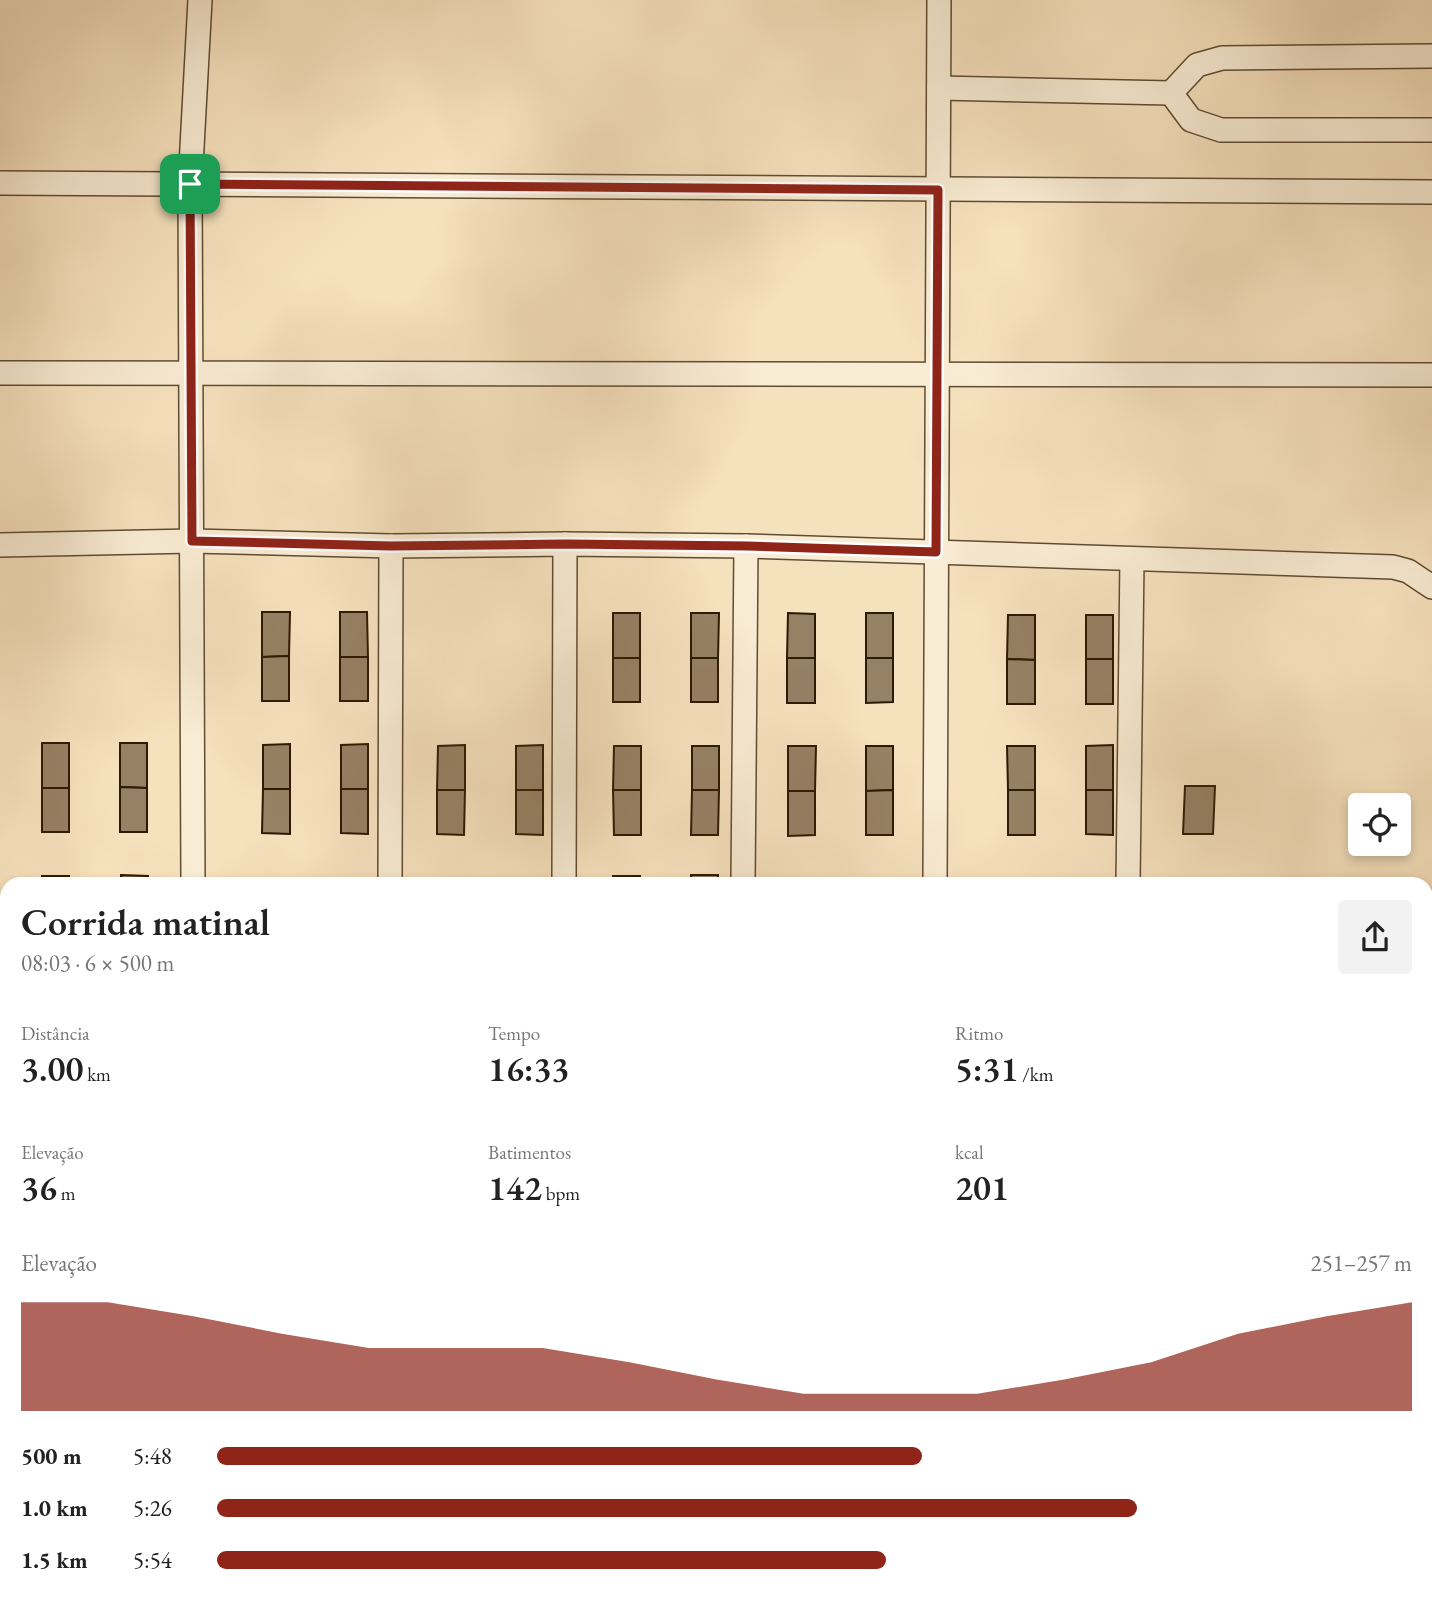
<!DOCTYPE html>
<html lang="pt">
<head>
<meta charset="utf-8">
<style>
  body { margin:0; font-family:"EB Garamond",serif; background:#f2f2f2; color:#222; height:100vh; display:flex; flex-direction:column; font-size:26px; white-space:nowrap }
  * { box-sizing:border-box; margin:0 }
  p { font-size:23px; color:#767676 }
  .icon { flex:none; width:38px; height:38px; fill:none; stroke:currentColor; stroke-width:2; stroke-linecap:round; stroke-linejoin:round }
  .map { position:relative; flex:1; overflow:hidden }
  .sheet { position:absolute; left:0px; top:877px; width:1433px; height:726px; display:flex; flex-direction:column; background:#fff; border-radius:21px 21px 0 0; box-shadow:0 4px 10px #0003 }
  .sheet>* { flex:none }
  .tools { position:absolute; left:1348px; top:793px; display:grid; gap:14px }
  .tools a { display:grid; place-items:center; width:63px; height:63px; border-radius:7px; background:#fff; box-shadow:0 4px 10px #0003; font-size:35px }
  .pin { position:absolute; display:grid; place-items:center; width:60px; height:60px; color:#fff; margin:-30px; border-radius:14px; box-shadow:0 4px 10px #0006 }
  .round { display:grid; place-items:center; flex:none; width:74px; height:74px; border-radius:7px; background:#f2f2f2 }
  .head { display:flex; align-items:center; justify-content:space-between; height:119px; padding:0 21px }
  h1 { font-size:38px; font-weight:600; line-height:52px }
  .stats { display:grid; grid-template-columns:repeat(3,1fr); gap:10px; height:119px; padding:7px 21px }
  .stats div { display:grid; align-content:center }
  .stats b { font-size:35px; font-weight:600 }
  .stats small { font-size:19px; font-weight:400 }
  .stats p { font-size:19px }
  .chart { height:196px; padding:14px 21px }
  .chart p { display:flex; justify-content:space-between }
  .chart svg { width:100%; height:126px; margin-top:7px; fill:#8f2418; opacity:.7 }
  ul { padding:0 21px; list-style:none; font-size:23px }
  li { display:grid; grid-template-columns:112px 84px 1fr; align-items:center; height:52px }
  li i { height:18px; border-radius:9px; background:#8f2418 }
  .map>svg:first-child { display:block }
  .building { fill:#968164; stroke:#2d1a03; stroke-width:2 }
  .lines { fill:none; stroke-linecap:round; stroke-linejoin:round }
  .minor-casing { stroke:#5f4c32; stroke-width:26 }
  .tertiary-casing { stroke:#5f4c32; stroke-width:32 }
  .minor { stroke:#f9ecd4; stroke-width:23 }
  .tertiary { stroke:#f9ecd4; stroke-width:28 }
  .route-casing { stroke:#fff; stroke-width:14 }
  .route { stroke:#8f2418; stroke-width:9 }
</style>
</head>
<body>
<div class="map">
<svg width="1432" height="1602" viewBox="0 0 1432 1602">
  <rect width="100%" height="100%" fill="#f6e1bd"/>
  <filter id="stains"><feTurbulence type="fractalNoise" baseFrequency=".00286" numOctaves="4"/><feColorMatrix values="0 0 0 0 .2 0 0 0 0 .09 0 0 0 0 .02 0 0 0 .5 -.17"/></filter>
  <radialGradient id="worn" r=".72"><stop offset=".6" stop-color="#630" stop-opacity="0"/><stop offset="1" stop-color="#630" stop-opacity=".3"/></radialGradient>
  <g class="building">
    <polygon points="262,612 290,612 289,656 262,657"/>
    <polygon points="340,612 367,612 368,657 340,657"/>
    <rect x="613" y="613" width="27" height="45"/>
    <polygon points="691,613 719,613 718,658 691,658"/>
    <polygon points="788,613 815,614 815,658 787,658"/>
    <rect x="866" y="613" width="27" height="45"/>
    <polygon points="1008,615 1035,615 1035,660 1007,659"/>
    <rect x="1086" y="615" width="27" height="44"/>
    <polygon points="289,656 289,701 262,701 262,657"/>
    <rect x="340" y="657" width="28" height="44"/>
    <rect x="613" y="658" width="27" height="44"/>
    <rect x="691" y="658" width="27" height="44"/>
    <rect x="787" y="658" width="28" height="45"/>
    <polygon points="866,658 893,658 893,702 866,703"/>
    <polygon points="1007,659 1035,660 1035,704 1007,704"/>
    <rect x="1086" y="659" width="27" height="45"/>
    <rect x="42" y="743" width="27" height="45"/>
    <polygon points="120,743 147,743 147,788 120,787"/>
    <polygon points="290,744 290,789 263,789 263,745"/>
    <polygon points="368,744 368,789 341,789 341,745"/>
    <polygon points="465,745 465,790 437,790 438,746"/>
    <polygon points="543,745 543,790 516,790 516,746"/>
    <polygon points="1113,745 1113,790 1086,790 1086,746"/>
    <polygon points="614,746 641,746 641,790 613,790"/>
    <rect x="692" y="746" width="27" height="44"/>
    <polygon points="788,746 816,746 815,791 788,791"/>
    <polygon points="866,746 893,746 893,790 866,791"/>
    <polygon points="1007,746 1035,746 1035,790 1008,790"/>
    <polygon points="1185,786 1215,786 1213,834 1183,834"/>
    <polygon points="120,787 147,788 147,832 120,832"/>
    <rect x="42" y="788" width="27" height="44"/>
    <polygon points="263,789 290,789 290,834 262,833"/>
    <polygon points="341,789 368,789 368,834 341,833"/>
    <polygon points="437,790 465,790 464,835 437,834"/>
    <polygon points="516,790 543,790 543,835 516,834"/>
    <polygon points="613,790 641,790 641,835 614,835"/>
    <polygon points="692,790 719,790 718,835 691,835"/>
    <polygon points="893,790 893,835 866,835 866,791"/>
    <rect x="1008" y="790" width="27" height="45"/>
    <polygon points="1086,790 1113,790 1113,835 1086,834"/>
    <polygon points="788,791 815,791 815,835 788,836"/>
    <polygon points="121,875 148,876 148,884 121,884"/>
    <rect x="691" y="875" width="27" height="9"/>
    <rect x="42" y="876" width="27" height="8"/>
    <rect x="613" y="876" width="27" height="8"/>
    <rect x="438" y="878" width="27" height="6"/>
    <rect x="516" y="878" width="27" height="6"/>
    <rect x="1008" y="878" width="27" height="6"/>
    <rect x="1086" y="878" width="28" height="6"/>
  </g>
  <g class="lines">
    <g class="minor-casing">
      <g id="minor">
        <polyline points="939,88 1171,93 1197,65 1222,58 1432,56"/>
        <polyline points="1171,93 1191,120 1221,130 1432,130"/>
        <polyline points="0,183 1432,192"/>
        <polyline points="0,373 1432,375"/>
        <polyline points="0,545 192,541 391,546 565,544 746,546 1393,567 1408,571 1432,587"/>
        <polyline points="193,884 190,184 200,0"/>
        <polyline points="390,884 391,546"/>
        <polyline points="564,884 565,544"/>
        <polyline points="743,884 746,546"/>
        <polyline points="935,884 939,0"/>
        <polyline points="1128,884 1132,559"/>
        <polyline points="1426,1013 1432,1013"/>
        <polyline points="0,1015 7,1015"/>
        <polyline points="1426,1176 1432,1176"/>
        <polyline points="1426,1350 1432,1350"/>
        <polyline points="1426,1527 1432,1527"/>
        <polyline points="0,1528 7,1528"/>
        <polyline points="195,1596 195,1602"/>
        <polyline points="929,1602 929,1596"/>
      </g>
    </g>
    <g class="tertiary-casing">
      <polyline id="tertiary" points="0,1601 167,1602"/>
    </g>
    <use href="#minor" class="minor"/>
    <use href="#tertiary" class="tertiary"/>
  </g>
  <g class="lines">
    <g class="route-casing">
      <polygon id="route" points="190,184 938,190 936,552 747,546 565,544 391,546 192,541"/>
    </g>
    <use href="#route" class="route"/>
  </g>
  <rect width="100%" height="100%" filter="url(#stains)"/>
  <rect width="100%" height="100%" fill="url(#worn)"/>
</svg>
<div class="tools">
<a><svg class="icon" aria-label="locate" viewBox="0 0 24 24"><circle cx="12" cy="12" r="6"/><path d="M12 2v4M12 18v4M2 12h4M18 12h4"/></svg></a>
</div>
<div class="pin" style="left:190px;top:184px;background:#1e9e55"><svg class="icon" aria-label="arrive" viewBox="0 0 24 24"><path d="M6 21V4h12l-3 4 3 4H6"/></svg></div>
<section class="sheet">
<div class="head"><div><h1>Corrida matinal</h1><p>08:03 · 6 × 500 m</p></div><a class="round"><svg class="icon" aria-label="share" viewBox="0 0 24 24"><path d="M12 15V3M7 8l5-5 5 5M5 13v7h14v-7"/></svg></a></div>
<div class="stats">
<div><p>Distância</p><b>3.00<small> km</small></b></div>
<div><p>Tempo</p><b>16:33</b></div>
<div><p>Ritmo</p><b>5:31<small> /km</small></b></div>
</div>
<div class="stats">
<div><p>Elevação</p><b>36<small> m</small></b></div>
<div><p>Batimentos</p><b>142<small> bpm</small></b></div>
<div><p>kcal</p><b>201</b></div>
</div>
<div class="chart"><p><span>Elevação</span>251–257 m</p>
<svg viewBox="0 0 160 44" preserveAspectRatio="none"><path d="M0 44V6L10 6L20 11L30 17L40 22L50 22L60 22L70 27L80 33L90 38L100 38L110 38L120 33L130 27L140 17L150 11L160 6V44z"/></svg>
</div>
<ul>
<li><b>500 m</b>5:48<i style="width:59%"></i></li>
<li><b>1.0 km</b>5:26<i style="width:77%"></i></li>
<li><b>1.5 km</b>5:54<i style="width:56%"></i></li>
</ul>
</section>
</div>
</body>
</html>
